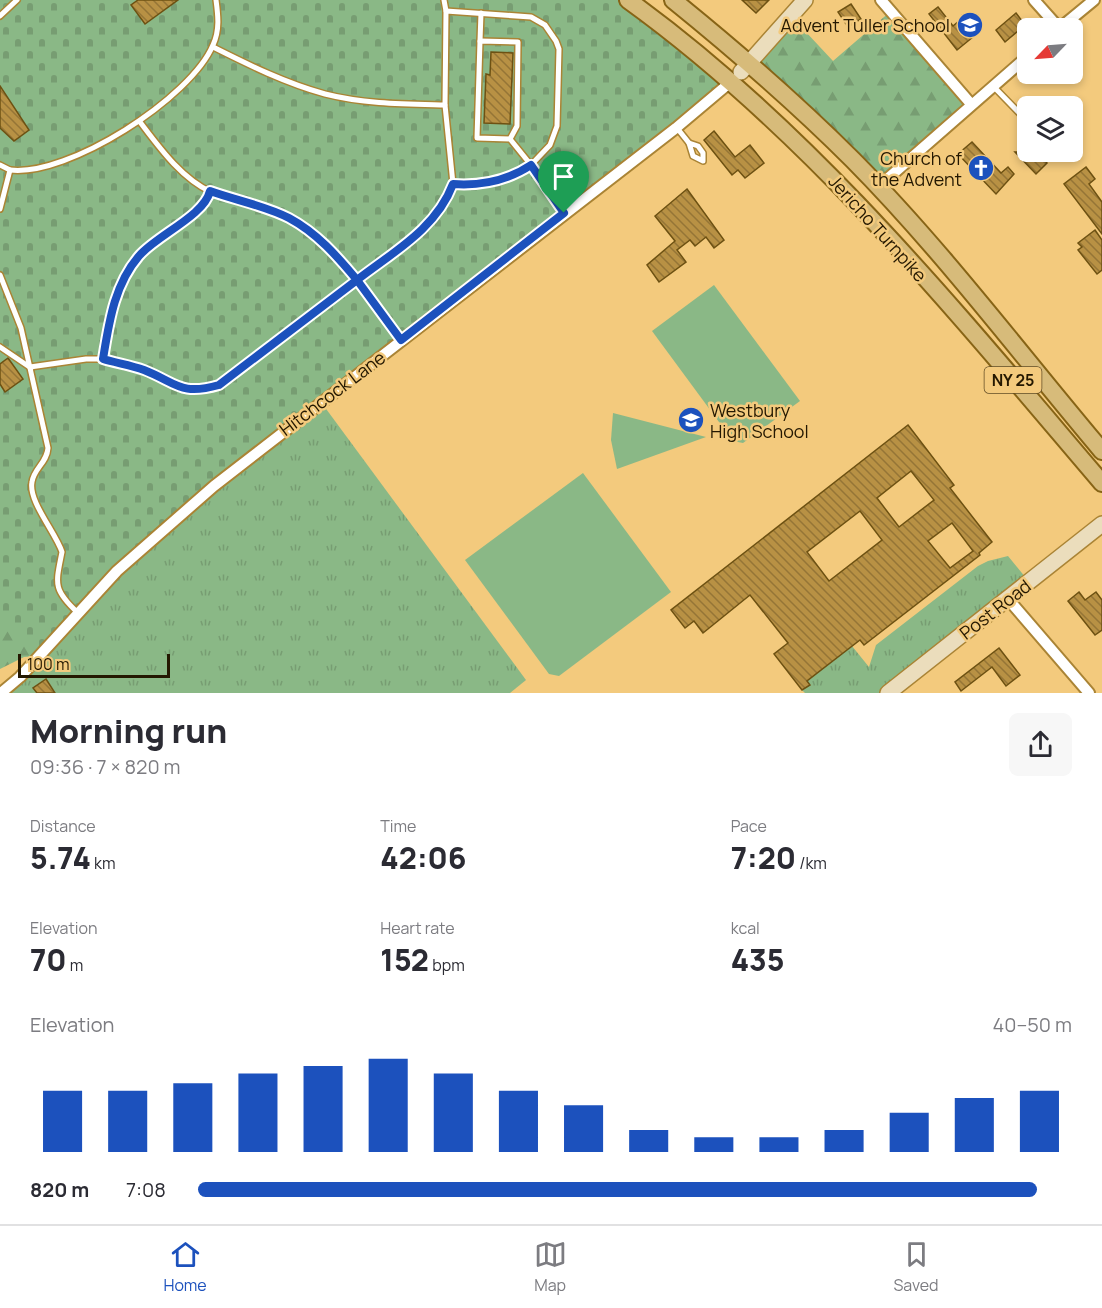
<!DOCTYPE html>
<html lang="en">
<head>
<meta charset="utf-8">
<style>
  body { margin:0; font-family:Manrope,sans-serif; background:#f7f7f7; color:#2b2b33; height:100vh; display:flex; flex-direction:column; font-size:22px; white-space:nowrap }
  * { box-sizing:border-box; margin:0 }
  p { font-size:20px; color:#7c7c81 }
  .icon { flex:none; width:33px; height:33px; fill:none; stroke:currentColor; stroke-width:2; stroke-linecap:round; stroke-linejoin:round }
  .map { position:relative; height:693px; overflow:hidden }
  .panel { display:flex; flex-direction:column; background:#fff; flex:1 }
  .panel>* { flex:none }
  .needle { width:39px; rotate:245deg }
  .controls { position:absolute; left:1017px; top:18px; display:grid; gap:12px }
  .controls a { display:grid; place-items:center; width:66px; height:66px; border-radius:9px; background:#fff; box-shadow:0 3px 9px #0003; font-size:30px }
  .scale { position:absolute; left:18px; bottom:15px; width:152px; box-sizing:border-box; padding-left:6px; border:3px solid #241801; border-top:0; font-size:16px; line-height:21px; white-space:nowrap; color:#241801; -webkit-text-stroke:4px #f3ca7d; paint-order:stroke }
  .pin { position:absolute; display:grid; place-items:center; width:51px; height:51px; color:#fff; margin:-62px -26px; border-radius:50% 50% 50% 0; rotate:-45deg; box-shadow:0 0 6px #0007 }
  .pin .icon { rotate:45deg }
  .round { display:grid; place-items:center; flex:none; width:63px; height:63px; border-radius:9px; background:#f7f7f7 }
  .overview { display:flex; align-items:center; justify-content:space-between; height:102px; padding:0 30px }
  h1 { font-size:33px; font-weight:800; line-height:45px }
  .figures { display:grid; grid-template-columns:repeat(3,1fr); gap:9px; height:102px; padding:6px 30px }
  .figures div { display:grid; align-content:center }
  .figures b { font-size:30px; font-weight:800 }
  .figures small { font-size:16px; font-weight:400 }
  .figures p { font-size:16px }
  .chart { height:168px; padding:12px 30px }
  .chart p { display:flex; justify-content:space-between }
  .chart svg { width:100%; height:108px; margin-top:6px; stroke:#1c51bd; stroke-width:6 }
  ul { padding:0 30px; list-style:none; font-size:20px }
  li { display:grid; grid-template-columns:96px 72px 1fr; align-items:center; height:45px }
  li i { height:15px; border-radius:8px; background:#1c51bd }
  .menu { display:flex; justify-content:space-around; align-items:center; height:84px; border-top:2px solid #e1e1e2; background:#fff; font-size:16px; color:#7c7c81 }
  .menu a { display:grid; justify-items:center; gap:3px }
  .menu .current { color:#1c51bd }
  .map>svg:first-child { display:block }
  .grass { fill:url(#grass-tufts) }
  .forest { fill:url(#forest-firs) }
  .cemetery { fill:url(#cemetery-stones) }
  .pitch { fill:#8ab886 }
  .building { fill:url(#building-back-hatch); stroke:#6d5112; stroke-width:1.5; fill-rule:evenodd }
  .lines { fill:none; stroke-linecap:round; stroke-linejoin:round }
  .lane-casing { stroke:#aa8435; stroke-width:8 }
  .street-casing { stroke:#aa8435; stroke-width:14 }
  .secondary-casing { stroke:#aa8435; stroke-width:18 }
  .primary-casing { stroke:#876416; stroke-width:20 }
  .lane { stroke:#fff; stroke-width:5 }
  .street { stroke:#fff; stroke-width:10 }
  .secondary { stroke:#ebddbc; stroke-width:15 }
  .primary { stroke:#d7bb7a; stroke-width:16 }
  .route-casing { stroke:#fff; stroke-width:12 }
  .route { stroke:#1c51bd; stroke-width:8 }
  .labels { text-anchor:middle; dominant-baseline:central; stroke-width:5; stroke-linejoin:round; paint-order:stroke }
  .shield { fill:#f3ca7d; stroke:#624d26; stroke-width:1.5 }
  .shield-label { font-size:16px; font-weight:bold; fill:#241801 }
  .poi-label { font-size:18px; fill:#241801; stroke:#f3ca7d; text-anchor:end }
  .street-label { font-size:18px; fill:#241801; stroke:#f3ca7d }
</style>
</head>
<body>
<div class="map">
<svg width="1102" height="693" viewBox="0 0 1102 693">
  <defs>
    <pattern id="grass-tufts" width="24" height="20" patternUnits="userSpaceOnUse" patternTransform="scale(1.5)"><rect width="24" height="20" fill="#8ab886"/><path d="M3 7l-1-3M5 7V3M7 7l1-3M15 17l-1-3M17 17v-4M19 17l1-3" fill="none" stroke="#779d72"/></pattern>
    <pattern id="forest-firs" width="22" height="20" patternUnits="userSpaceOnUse" patternTransform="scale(1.5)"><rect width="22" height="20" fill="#8ab886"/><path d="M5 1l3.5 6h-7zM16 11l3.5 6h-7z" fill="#779d72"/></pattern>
    <pattern id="cemetery-stones" width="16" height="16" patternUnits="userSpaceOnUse" patternTransform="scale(1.5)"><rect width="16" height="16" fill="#8ab886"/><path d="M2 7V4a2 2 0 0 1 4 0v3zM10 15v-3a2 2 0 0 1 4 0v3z" fill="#779d72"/></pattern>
    <pattern id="building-back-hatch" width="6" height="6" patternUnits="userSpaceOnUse" patternTransform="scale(1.5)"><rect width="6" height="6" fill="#b89144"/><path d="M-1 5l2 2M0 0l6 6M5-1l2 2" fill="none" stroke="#957536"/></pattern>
  </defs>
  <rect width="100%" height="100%" fill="#f3ca7d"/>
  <g class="grass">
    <polygon points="321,402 526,680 510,693 1,693 117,571"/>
    <polygon points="1008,556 1030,583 888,693 805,693 802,690 808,680 852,646 869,667 876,645 978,566 988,561"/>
  </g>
  <g class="forest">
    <polygon points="891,11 971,104 878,187 750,64 791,16 833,61"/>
    <polygon points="0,568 39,656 24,657 0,669"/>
  </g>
  <polygon class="cemetery" points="0,0 628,0 730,82 391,349 117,571 39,656 0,612"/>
  <g class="pitch">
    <polygon points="714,285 800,401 743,443 733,441 652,331"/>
    <polygon points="613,413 706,437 617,469 611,440"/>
    <polygon points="583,473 671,592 559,676 549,674 465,560"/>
  </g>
  <g class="building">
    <polygon points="138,0 178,0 145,24 131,5"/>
    <polygon points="742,0 769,0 756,13"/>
    <polygon points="851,4 861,19 848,27 838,12"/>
    <polygon points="938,7 953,26 960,20 973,37 957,50 929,14"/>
    <polygon points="1016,13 1025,25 1005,42 996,30"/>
    <polygon points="491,52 513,53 510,124 484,123 486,74 490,75"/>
    <polygon points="0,86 29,130 14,141 0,128"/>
    <polygon points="714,131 735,157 750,145 764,163 745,178 738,170 732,175 704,140"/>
    <polygon points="972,142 1001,173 1008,167 1014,174 996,194 958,154"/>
    <polygon points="1028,146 1028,152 1036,152 1047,163 1036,174 1015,152 1022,152"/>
    <polygon points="1086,167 1095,179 1089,184 1102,202 1102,234 1064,184"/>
    <polygon points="687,189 724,240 714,248 706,237 695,246 690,240 677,250 686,262 659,282 647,265 675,241 655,216"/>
    <polygon points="1095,230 1102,240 1102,270 1097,274 1078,250 1082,247 1078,243"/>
    <polygon points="8,358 23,379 5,392 0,384 0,364"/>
    <path d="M 908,425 L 954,485 L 950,488 L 992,542 L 979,553 L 980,555 L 864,645 L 860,640 L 807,681 L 810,685 L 802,690 L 774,654 L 788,643 L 750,595 L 703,633 L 694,621 L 685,628 L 671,610 ZM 911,471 L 934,500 L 899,527 L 877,498 ZM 860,511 L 882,540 L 829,581 L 807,552 ZM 952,523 L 973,551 L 950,568 L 928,541 Z"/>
    <polygon points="1079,592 1085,600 1096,592 1102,600 1102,630 1095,635 1068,601"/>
    <polygon points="999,648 1020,675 1006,686 992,667 961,691 955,682"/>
    <polygon points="46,679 55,693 37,693 33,688"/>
  </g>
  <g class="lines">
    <g class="lane-casing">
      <g id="lane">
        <polyline points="444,0 446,11"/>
        <polyline points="0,16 17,0"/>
        <polyline points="480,41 481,13"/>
        <path d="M 213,47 C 249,65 285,83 325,94 C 364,104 405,104 445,105"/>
        <polyline points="994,87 1028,122"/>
        <path d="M 140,122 C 159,147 181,178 211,192 C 235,202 262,207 286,217 C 315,229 337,256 356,280 L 232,377 C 191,402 181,385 144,370 C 131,365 116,363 103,359 C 109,323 114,285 139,256 C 157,235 204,216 210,191"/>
        <polyline points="677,128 689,143"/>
        <path d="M 510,139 L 517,126 L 518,42 L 480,41 L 477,138 L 510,139 L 531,165 C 506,181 482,186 453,184 L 445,105 L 446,11 L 531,17 L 545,25 L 556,41 L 559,49 L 557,126 L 550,145 L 531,165 L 564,213"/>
        <polygon points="689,143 698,146 703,153 703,161 693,156"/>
        <polyline points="0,165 10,170 0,209"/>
        <path d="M 10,170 C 68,177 191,98 213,45 C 220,30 218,15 216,0"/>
        <path d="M 0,275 L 21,328 L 48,448 C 47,463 34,468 32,482 C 28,501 56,533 62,552 C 56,583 52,589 78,613"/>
        <path d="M 401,340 L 356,280 C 393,252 436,229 453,184"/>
        <polyline points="0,347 31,368"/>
        <polyline points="30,367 86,359 103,359"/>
      </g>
    </g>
    <g class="street-casing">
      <g id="street">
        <polyline points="881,0 971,104"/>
        <polyline points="1034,0 1059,28"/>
        <polyline points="1060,28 1094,0"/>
        <polyline points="878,187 1028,56"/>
        <polyline points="1008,599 1089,693"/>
        <polyline points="1,693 20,677 117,571 214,486 676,128 733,80"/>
      </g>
    </g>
    <g class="secondary-casing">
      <g id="secondary">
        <polyline points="741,72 805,0"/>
        <polyline points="888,693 1102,524"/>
      </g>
    </g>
    <g class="primary-casing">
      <g id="primary">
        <path d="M 628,0 C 811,132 957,313 1102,483"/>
        <path d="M 673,0 C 736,51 796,103 853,160 C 943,251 1020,354 1102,451"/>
      </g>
    </g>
    <use href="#lane" class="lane"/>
    <use href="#street" class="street"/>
    <use href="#secondary" class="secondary"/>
    <use href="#primary" class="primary"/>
  </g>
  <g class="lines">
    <g class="route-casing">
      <path id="route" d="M 564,213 L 531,165 C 507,181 482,186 453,184 C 436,229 393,252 357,280 C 337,256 317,233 289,218 C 266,206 235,200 210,191 C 204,216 157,235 139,256 C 114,285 109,323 103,359 C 116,363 131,365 144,370 C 177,383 180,396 219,385 L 357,280 L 401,340 L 564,213"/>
    </g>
    <use href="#route" class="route"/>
  </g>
  <defs>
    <g id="school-disc" transform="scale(1.35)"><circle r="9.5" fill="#1c51bd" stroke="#f3ca7d"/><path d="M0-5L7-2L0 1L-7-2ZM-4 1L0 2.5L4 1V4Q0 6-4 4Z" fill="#fff"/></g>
    <g id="church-disc" transform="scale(1.35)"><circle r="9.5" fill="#1c51bd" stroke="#f3ca7d"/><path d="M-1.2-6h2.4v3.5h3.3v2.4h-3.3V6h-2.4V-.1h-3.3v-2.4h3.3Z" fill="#fff"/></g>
  </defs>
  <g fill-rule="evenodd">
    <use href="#school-disc" x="970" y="25"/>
    <use href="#church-disc" x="981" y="168"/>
    <use href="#school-disc" x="691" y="420"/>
  </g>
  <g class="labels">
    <rect class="shield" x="984.5" y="367" width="57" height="26" rx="4.5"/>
    <g class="shield-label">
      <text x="1013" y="380">NY 25</text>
    </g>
    <g class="poi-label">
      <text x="950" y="25">Advent Tuller School</text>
      <text x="962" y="158">Church of<tspan x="962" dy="21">the Advent</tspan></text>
      <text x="710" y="410" text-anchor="start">Westbury<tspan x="710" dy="21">High School</tspan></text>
    </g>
    <g class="street-label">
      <text transform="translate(878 228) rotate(48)">Jericho Turnpike</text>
      <text transform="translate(332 393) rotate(-37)">Hitchcock Lane</text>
      <text transform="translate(995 609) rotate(-38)">Post Road</text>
    </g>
  </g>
</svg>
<div class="controls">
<a><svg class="needle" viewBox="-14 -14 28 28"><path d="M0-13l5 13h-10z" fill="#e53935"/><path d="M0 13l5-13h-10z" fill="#7c7c81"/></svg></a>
<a><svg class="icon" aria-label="layers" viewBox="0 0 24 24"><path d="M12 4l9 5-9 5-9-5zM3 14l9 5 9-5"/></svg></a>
</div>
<div class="scale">100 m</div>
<div class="pin" style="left:564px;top:213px;background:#1e9e55"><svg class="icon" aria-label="arrive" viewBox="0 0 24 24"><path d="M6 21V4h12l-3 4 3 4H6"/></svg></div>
</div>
<section class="panel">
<div class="overview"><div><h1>Morning run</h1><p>09:36 · 7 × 820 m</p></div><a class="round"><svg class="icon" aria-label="share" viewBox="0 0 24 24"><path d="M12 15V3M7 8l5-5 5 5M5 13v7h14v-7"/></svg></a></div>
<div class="figures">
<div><p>Distance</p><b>5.74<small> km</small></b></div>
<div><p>Time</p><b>42:06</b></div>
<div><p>Pace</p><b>7:20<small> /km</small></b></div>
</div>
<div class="figures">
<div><p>Elevation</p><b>70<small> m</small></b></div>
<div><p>Heart rate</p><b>152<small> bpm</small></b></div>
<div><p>kcal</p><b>435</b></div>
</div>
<div class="chart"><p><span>Elevation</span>40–50 m</p>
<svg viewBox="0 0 160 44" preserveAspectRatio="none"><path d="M5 44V19M15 44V19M25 44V16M35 44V12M45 44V9M55 44V6M65 44V12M75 44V19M85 44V25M95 44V35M105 44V38M115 44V38M125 44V35M135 44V28M145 44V22M155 44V19"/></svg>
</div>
<ul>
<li><b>820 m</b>7:08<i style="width:96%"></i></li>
</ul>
</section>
<nav class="menu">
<a class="current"><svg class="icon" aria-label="home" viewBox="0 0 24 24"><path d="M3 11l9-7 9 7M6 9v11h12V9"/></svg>Home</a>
<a><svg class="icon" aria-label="map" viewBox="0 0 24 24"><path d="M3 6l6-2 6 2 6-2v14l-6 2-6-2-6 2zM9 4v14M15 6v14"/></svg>Map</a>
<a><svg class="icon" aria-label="saved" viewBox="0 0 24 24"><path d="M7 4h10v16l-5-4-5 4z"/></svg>Saved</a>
</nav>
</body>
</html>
